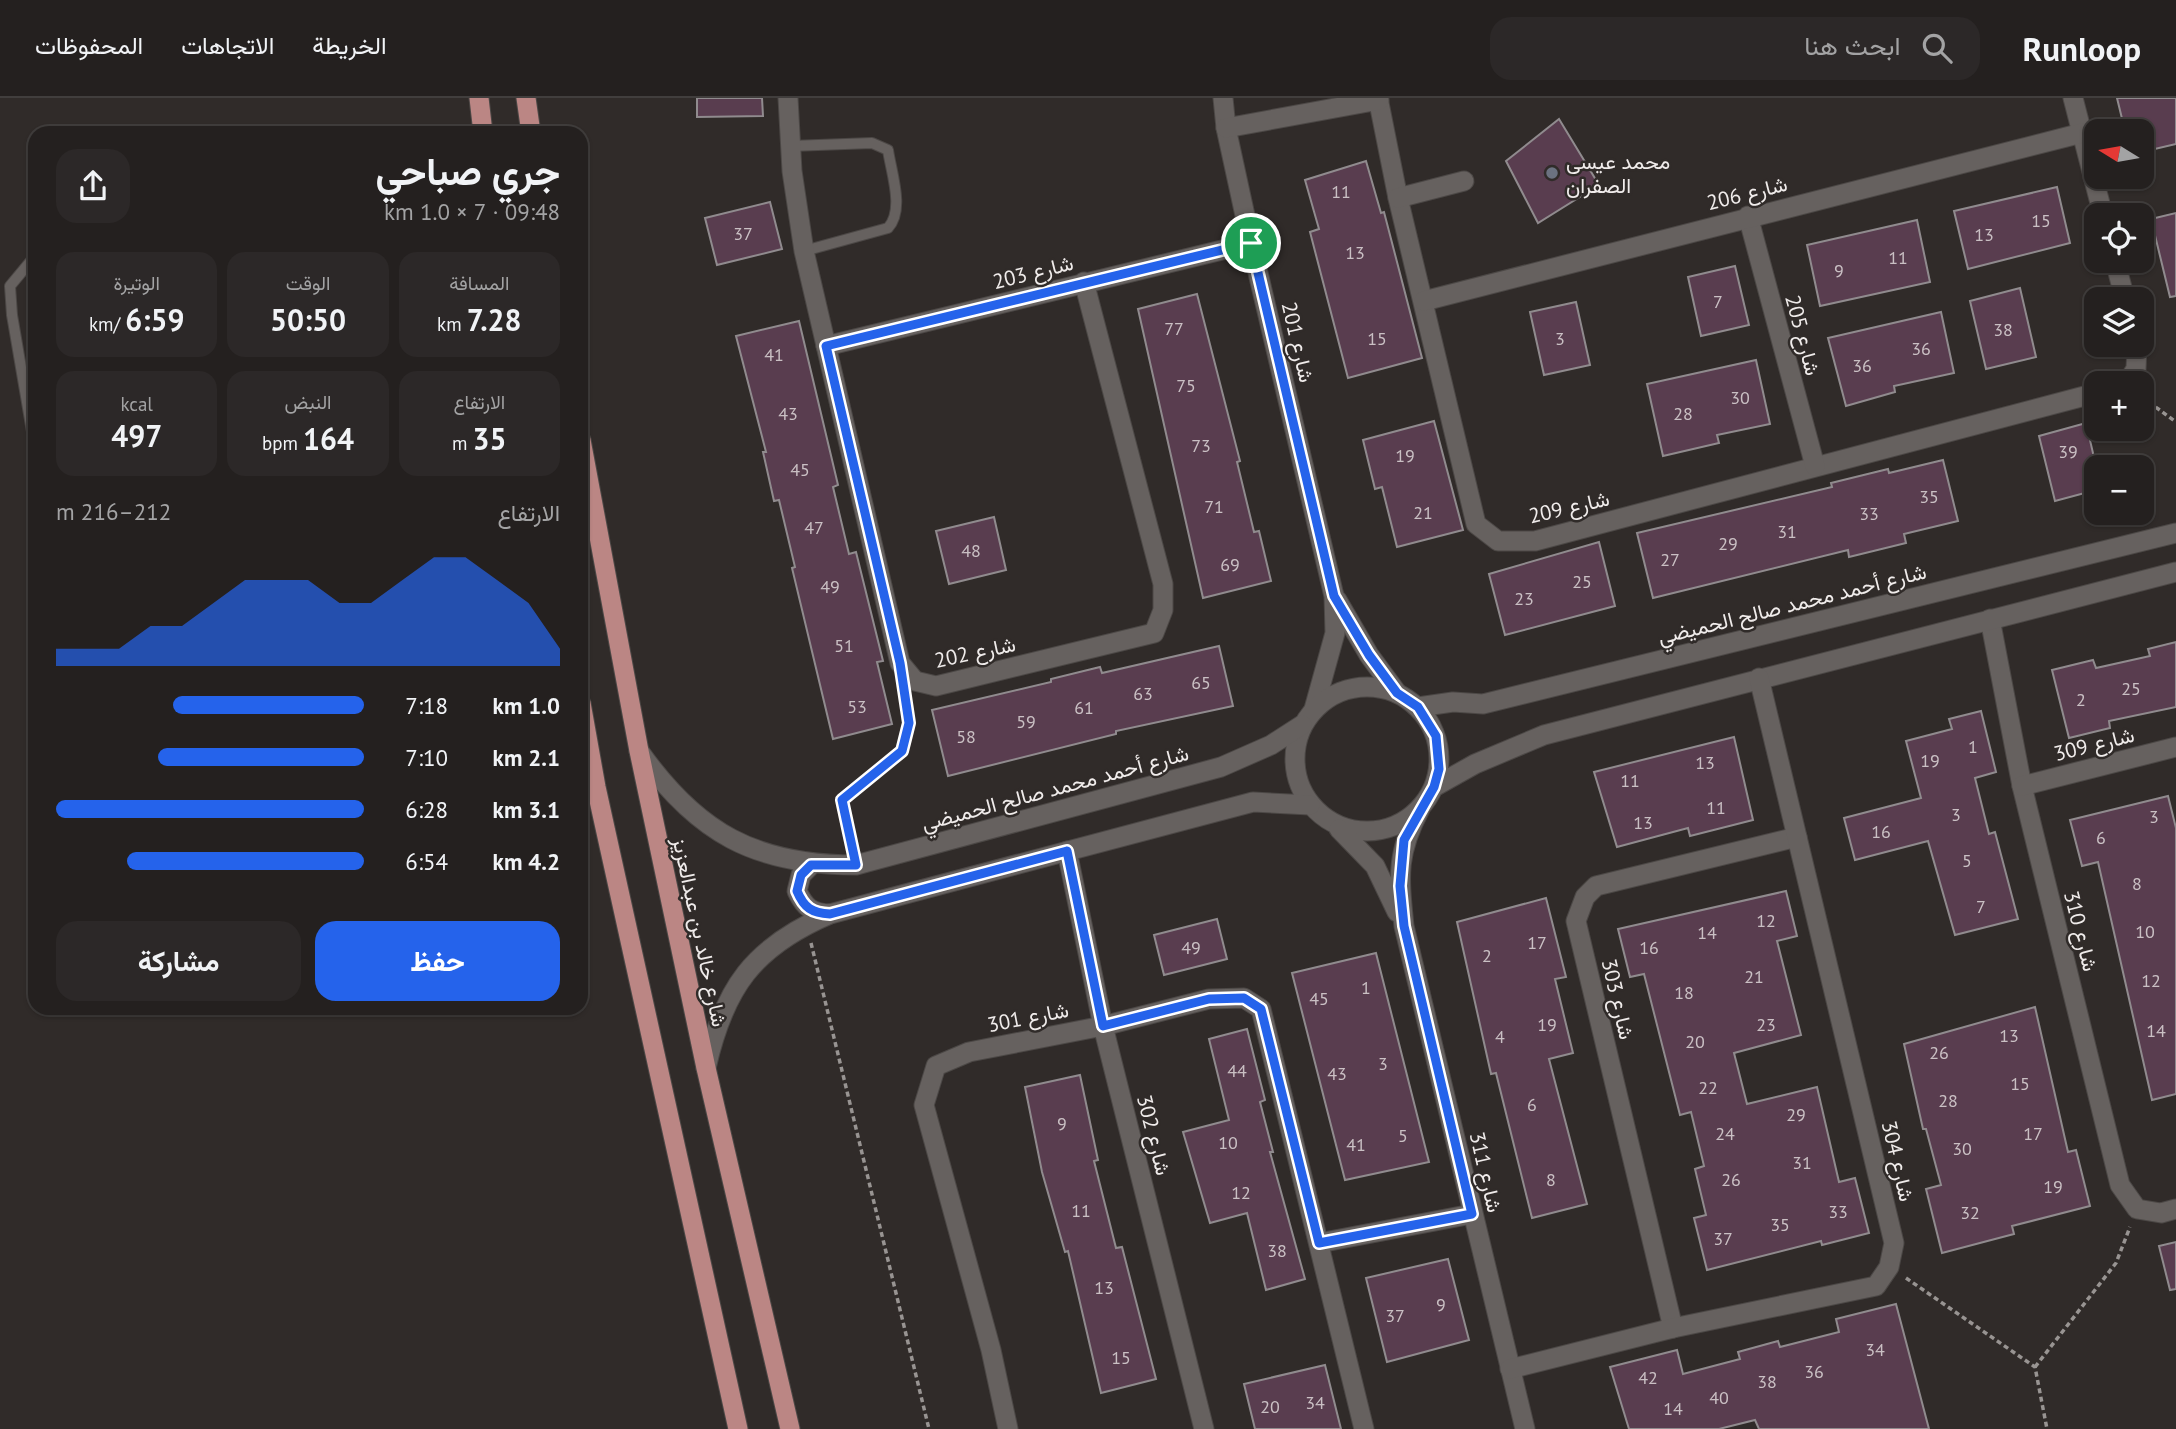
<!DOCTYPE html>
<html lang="ar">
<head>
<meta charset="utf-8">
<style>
  body { margin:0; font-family:"PT Sans",Vazirmatn,sans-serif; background:#2c2828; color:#f1f3f6; direction:rtl; height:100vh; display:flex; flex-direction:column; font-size:26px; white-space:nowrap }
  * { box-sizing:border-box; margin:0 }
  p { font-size:23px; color:#a3a3a4 }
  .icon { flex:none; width:38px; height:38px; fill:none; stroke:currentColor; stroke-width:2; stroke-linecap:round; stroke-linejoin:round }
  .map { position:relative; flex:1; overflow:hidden; direction:ltr }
  .details { position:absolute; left:28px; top:28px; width:560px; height:889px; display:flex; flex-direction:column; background:#24201f; border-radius:21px; box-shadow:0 2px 5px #0004,0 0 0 2px #413e3d; direction:rtl }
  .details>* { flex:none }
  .needle { width:46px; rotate:281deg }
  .tools { position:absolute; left:2084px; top:21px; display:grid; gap:14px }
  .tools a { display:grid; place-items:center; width:70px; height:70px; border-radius:14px; background:#24201f; box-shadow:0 2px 5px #0004,0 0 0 2px #413e3d; font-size:35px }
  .pin { position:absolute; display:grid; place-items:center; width:60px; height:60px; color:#fff; margin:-30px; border:4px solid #fff; border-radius:50%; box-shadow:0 2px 7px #0007 }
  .round { display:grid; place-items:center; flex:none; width:74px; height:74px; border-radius:21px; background:#2c2828 }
  .summary { display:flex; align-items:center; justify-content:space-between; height:119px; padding:0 28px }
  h1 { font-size:38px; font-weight:700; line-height:52px }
  .metrics { display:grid; grid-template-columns:repeat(3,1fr); gap:10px; height:119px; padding:7px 28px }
  .metrics div { display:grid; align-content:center; border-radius:18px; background:#2c2828; text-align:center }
  .metrics b { font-size:30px; font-weight:700 }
  .metrics small { font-size:19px; font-weight:400 }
  .metrics p { font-size:19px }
  .chart { height:196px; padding:14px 28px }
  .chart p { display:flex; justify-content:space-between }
  .chart svg { width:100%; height:126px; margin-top:7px; fill:#2563eb; opacity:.7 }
  .primary-button { display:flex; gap:14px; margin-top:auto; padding:14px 28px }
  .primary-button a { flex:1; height:80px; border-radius:21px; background:#2563eb; color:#fff; font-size:28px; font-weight:700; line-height:80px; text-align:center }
  .primary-button a+a { background:#2c2828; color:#f1f3f6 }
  ul { padding:0 28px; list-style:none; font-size:23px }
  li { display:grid; grid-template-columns:112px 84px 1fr; align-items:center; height:52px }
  li i { height:18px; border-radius:9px; background:#2563eb }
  header { display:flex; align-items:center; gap:42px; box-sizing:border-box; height:98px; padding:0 35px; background:#24201f; border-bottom:2px solid #413e3d }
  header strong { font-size:33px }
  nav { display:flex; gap:38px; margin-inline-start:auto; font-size:24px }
  .search { width:490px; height:63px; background:#2c2828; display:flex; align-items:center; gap:18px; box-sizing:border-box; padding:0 24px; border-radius:21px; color:#a3a3a4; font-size:26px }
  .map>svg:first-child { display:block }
  .building { fill:#593d4f; stroke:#908b8e; stroke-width:2 }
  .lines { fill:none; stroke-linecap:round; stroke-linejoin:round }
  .service-casing { stroke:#4c4846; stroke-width:12 }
  .minor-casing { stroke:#4c4846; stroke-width:21 }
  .primary-casing { stroke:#4c4846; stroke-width:21 }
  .path { stroke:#989492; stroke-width:3.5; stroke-dasharray:5 3.5; stroke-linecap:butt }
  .service { stroke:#66615f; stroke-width:10 }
  .minor { stroke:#66615f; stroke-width:19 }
  .primary { stroke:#bb8684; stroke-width:19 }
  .route-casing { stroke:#fff; stroke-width:14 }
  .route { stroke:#2563eb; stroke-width:9 }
  .worship-dot { fill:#6b7280; stroke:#302b29; stroke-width:2.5 }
  .labels { text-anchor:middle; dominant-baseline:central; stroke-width:5; stroke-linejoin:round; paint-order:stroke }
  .number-label { font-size:18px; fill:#cac0c4 }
  .poi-label { font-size:21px; fill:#f0eceb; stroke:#302b29; text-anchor:start }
  .street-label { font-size:21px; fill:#f0eceb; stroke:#302b29 }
</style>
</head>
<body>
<header>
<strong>Runloop</strong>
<div class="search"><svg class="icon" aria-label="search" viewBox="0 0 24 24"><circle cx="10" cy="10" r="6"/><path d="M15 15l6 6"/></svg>ابحث هنا</div>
<nav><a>الخريطة</a><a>الاتجاهات</a><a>المحفوظات</a></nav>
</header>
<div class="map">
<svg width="2176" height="1331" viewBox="0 0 2176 1331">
  <rect width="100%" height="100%" fill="#302b29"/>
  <g class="building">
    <polygon points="697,0 762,0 763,18 697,19"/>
    <polygon points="2117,0 2176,0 2176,46 2142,54 2142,33 2125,33"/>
    <polygon points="1559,21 1599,87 1538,125 1506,63"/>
    <polygon points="1366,63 1381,115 1384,114 1422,260 1348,280 1310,134 1319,131 1305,82"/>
    <polygon points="2057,89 2070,145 1968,171 1954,113"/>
    <polygon points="770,104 782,151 717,167 705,120"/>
    <polygon points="2176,115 2176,198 2170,199 2151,121"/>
    <polygon points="1917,122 1930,184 1820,208 1807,147"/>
    <polygon points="1735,168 1749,227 1701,238 1688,179"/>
    <polygon points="2020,190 2036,259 1986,271 1970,203"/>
    <polygon points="1197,196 1240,363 1237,364 1254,434 1259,433 1271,483 1203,500 1138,211"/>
    <polygon points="1576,204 1590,267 1544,277 1530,214"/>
    <polygon points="1941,214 1954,275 1894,288 1895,294 1846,308 1828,240"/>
    <polygon points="799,223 838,387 833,389 849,456 856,454 883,563 877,564 892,626 833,641 792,470 795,469 779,402 774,403 763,354 766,354 736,238"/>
    <polygon points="1756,262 1770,326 1717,337 1719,345 1663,358 1647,286"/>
    <polygon points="1434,323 1463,432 1397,449 1382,389 1375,391 1363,342"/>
    <polygon points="2086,325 2096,368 2096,392 2055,403 2039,338"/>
    <polygon points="1943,362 1958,423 1904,436 1906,445 1849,459 1848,452 1653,500 1637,435 1832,389 1831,385 1888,371 1889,375"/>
    <polygon points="994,419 1006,472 949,486 936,433"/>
    <polygon points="1599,444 1615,508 1505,537 1489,476"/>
    <polygon points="2176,544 2176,609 2109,623 2110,630 2069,640 2052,572 2093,562 2096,570 2150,558 2148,551"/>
    <polygon points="1219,548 1233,608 1116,633 1116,636 948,678 932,612 1051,584 1051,581 1100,569 1102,575"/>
    <polygon points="1981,613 1996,674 1975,680 1989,736 1995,734 2018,821 1955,837 1928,743 1855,762 1844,720 1921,700 1906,643 1952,631 1949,621"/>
    <polygon points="1734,639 1753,722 1690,738 1688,730 1617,749 1594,674"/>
    <polygon points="2168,698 2176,730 2176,996 2152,1002 2098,764 2082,768 2070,722"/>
    <polygon points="1786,793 1797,838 1777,843 1801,937 1734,955 1747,1006 1817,989 1839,1084 1855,1080 1869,1135 1822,1147 1821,1143 1707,1172 1694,1120 1706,1117 1695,1071 1704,1068 1691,1014 1680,1017 1644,876 1630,879 1618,831"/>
    <polygon points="1546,800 1566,879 1555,881 1573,955 1549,961 1587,1106 1532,1120 1496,975 1491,976 1457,824"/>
    <polygon points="1217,821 1227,861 1164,877 1154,837"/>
    <polygon points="1376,855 1429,1064 1345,1082 1292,875"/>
    <polygon points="2035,909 2068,1054 2076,1052 2090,1108 2012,1128 2014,1136 1942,1155 1926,1091 1941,1087 1926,1031 1923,1031 1904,946"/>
    <polygon points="1247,931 1265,1002 1260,1004 1273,1054 1270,1054 1305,1181 1266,1192 1247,1115 1210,1125 1183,1034 1229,1022 1209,941"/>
    <polygon points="1080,977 1098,1062 1094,1063 1116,1150 1122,1149 1156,1281 1101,1295 1068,1153 1065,1154 1042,1074 1025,989"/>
    <polygon points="2176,1144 2176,1191 2170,1192 2159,1148"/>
    <polygon points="1448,1161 1469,1242 1387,1264 1366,1180"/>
    <polygon points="1896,1206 1929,1331 1759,1331 1755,1322 1719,1331 1629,1331 1610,1269 1677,1252 1683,1276 1740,1261 1738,1254 1778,1243 1780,1249 1839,1234 1836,1221"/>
    <polygon points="1325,1267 1341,1331 1255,1331 1244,1286"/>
  </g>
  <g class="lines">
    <g class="service-casing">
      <g id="service">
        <path d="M 791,48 L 872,45 L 888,52 C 891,74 905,112 888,130 L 804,153"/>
        <polyline points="35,158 10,188 12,217 35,351"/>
      </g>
    </g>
    <g class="minor-casing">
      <g id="minor">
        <polyline points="788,0 792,73 804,153 900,565 915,583 936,588 1154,535 1163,512 1163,486 1084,184"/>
        <polyline points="1223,0 1226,30 1251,145 1334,498 1335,535 1314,611"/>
        <polyline points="1378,0 1398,100 1476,426 1498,443 1535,443 2096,295"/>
        <polyline points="2073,0 2103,117"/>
        <polyline points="1226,30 1379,2"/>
        <polyline points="1398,100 1464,83"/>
        <polyline points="1748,118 1815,368"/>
        <polyline points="2115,163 2125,201"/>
        <polyline points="1424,203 2082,35"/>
        <polyline points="826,248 1251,145"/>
        <polyline points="2127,285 2136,271 2137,247"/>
        <polyline points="1337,502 1369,557 1397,595"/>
        <polyline points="1990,521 2022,688 2120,1087 2137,1111 2161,1115 2176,1111"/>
        <circle cx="1367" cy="661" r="72"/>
        <polyline points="1418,609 1453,604 1483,606 2176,435"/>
        <path d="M 639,653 C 697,735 755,767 856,767 L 1221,669 L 1271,647 L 1302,627"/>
        <polyline points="2022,688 2176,649"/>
        <polyline points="1434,689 1475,666 1544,637 2176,474"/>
        <path d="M 1420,711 C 1396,756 1399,778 1404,828 L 1525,1331"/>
        <polyline points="1339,731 1375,768 1397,814"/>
        <polyline points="1067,753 1103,928 1204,1331"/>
        <path d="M 811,767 L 801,777 L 797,793 C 805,810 812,815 830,816"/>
        <path d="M 706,970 C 724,890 753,849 830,816 L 1253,704 L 1310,707"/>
        <polyline points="1319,1145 1472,1116"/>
        <polyline points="1673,1230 1576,823 1585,799 1596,788 1797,739"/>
        <polyline points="1510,1271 1673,1230 1876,1188 1889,1169 1894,1145 1759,580"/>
        <polyline points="1008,1331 991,1252 924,1007 936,968 969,954 1103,928 1209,901 1244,900 1261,911 1364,1331"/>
      </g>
    </g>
    <g class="primary-casing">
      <g id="primary">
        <polyline points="479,0 483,35"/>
        <polyline points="526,0 531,35"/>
        <polyline points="581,342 639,653 706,970 790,1331"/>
        <polyline points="581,605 596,689 738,1331"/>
      </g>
    </g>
    <g class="path">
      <polyline points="2142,299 2176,324"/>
      <polyline points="852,748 842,702 902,653 909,625 905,598"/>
      <polyline points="811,845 929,1331"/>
      <polyline points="1906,1180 2035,1269 2047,1331"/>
      <polyline points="2035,1269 2116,1165 2130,1129"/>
    </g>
    <use href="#service" class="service"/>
    <use href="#minor" class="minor"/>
    <use href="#primary" class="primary"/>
  </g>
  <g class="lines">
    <g class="route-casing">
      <path id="route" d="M 1251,145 L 1334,498 L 1369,557 L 1397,595 L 1418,609 L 1436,638 L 1439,671 L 1434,689 L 1404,742 L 1400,788 L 1404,828 L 1472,1116 L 1319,1145 L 1261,911 L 1244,900 L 1209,901 L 1103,928 L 1067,753 L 830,816 C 812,815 804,810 797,793 L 801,777 L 811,767 L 856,767 L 842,702 L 902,653 L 909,625 L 900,565 L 826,248 Z"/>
    </g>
    <use href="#route" class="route"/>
  </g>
  <circle class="worship-dot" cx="1552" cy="75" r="7"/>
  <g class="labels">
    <g class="number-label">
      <text x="1341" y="93">11</text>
      <text x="2041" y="122">15</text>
      <text x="743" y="135">37</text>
      <text x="1984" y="136">13</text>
      <text x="1355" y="154">13</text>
      <text x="1898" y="159">11</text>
      <text x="1839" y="172">9</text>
      <text x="1718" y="203">7</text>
      <text x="1174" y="230">77</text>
      <text x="2003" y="231">38</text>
      <text x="1377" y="240">15</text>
      <text x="1560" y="240">3</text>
      <text x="1921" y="250">36</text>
      <text x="774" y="256">41</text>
      <text x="1862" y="267">36</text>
      <text x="1186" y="287">75</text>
      <text x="1740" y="299">30</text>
      <text x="788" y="315">43</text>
      <text x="1683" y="315">28</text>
      <text x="1201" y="347">73</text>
      <text x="2068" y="353">39</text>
      <text x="1405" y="357">19</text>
      <text x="800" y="371">45</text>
      <text x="1929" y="398">35</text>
      <text x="1214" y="408">71</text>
      <text x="1423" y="414">21</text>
      <text x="1869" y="415">33</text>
      <text x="814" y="429">47</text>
      <text x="1787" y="433">31</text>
      <text x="1728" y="445">29</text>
      <text x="971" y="452">48</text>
      <text x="1670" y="461">27</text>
      <text x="1230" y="466">69</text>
      <text x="1582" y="483">25</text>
      <text x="830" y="488">49</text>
      <text x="1524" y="500">23</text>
      <text x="844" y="547">51</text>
      <text x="1201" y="584">65</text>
      <text x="2131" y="590">25</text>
      <text x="1143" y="595">63</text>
      <text x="2081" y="601">2</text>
      <text x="857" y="608">53</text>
      <text x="1084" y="609">61</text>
      <text x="1026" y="623">59</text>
      <text x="966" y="638">58</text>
      <text x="1973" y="648">1</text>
      <text x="1930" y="662">19</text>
      <text x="1705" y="664">13</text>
      <text x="1630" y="682">11</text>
      <text x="1716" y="709">11</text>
      <text x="1956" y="716">3</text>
      <text x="2154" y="718">3</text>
      <text x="1643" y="724">13</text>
      <text x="1881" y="733">16</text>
      <text x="2101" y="739">6</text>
      <text x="1967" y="762">5</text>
      <text x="2137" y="785">8</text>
      <text x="1981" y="808">7</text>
      <text x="1766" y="822">12</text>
      <text x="2145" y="833">10</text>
      <text x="1707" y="834">14</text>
      <text x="1537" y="844">17</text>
      <text x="1191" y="849">49</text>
      <text x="1649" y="849">16</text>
      <text x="1487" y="857">2</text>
      <text x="1754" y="878">21</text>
      <text x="2151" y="882">12</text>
      <text x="1366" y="889">1</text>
      <text x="1684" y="894">18</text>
      <text x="1319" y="900">45</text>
      <text x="1547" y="926">19</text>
      <text x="1766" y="926">23</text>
      <text x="2156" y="932">14</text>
      <text x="2009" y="937">13</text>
      <text x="1500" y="938">4</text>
      <text x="1695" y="943">20</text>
      <text x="1939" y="954">26</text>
      <text x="1383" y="965">3</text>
      <text x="1237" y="972">44</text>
      <text x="1337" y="975">43</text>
      <text x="2020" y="985">15</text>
      <text x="1708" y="989">22</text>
      <text x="1948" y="1002">28</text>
      <text x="1532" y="1006">6</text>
      <text x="1796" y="1016">29</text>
      <text x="1062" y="1025">9</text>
      <text x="1725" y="1035">24</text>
      <text x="2033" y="1035">17</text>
      <text x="1403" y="1037">5</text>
      <text x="1228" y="1044">10</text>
      <text x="1356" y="1046">41</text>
      <text x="1962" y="1050">30</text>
      <text x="1802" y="1064">31</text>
      <text x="1551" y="1081">8</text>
      <text x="1731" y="1081">26</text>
      <text x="2053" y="1088">19</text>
      <text x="1241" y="1094">12</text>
      <text x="1081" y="1112">11</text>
      <text x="1838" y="1113">33</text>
      <text x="1970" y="1114">32</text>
      <text x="1780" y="1126">35</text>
      <text x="1723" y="1140">37</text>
      <text x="1277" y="1152">38</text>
      <text x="1104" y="1189">13</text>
      <text x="1441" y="1206">9</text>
      <text x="1395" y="1217">37</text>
      <text x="1875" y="1251">34</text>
      <text x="1121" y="1259">15</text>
      <text x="1814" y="1273">36</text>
      <text x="1648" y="1279">42</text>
      <text x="1767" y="1283">38</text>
      <text x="1719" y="1299">40</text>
      <text x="1315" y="1304">34</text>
      <text x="1270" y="1308">20</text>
      <text x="1673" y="1310">14</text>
    </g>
    <g class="poi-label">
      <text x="1566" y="63">محمد عيسى<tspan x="1566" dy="24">الصفران</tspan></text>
    </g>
    <g class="street-label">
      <text transform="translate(1747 95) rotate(-14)">شارع 206</text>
      <text transform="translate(1033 174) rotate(-14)">شارع 203</text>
      <text transform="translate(1803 237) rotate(75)">شارع 205</text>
      <text transform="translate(1298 244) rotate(77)">شارع 201</text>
      <text transform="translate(1569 409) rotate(-13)">شارع 209</text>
      <text transform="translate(1792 506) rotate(-14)">شارع أحمد محمد صالح الحميضي</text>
      <text transform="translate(975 554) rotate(-12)">شارع 202</text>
      <text transform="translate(2094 646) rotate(-14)">شارع 309</text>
      <text transform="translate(1055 690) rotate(-15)">شارع أحمد محمد صالح الحميضي</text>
      <text transform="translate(2081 833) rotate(76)">شارع 310</text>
      <text transform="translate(700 834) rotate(78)">شارع خالد بن عبدالعزيز</text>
      <text transform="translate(1618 901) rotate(77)">شارع 303</text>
      <text transform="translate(1028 919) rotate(-11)">شارع 301</text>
      <text transform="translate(1154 1037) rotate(76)">شارع 302</text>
      <text transform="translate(1898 1063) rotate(77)">شارع 304</text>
      <text transform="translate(1486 1074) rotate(77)">شارع 311</text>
    </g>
  </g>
</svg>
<div class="tools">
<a><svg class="needle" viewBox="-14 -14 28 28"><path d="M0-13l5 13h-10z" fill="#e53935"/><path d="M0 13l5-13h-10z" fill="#a3a3a4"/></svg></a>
<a><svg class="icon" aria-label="locate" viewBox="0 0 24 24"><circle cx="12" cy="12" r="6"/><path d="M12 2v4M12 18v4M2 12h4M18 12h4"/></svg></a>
<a><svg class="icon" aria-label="layers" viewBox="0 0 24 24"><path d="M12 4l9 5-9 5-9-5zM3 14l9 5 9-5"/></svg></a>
<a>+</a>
<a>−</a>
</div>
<div class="pin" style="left:1251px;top:145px;background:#1e9e55"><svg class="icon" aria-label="arrive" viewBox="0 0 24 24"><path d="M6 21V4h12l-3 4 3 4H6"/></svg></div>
<section class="details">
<div class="summary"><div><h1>جري صباحي</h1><p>09:48 · 7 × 1.0 km</p></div><a class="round"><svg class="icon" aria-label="share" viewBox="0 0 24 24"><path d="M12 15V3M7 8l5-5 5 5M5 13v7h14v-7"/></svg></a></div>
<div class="metrics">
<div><p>المسافة</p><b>7.28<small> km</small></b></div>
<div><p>الوقت</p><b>50:50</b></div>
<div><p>الوتيرة</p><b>6:59<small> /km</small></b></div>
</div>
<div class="metrics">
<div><p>الارتفاع</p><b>35<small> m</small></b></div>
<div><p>النبض</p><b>164<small> bpm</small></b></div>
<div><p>kcal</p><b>497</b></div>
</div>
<div class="chart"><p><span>الارتفاع</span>212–216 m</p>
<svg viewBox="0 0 160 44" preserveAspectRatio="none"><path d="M0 44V38L10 38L20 38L30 30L40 30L50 22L60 14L70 14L80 14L90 22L100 22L110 14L120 6L130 6L140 14L150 22L160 38V44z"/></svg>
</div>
<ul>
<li><b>1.0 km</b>7:18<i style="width:62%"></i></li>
<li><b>2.1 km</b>7:10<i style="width:67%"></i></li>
<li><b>3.1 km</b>6:28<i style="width:100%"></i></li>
<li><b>4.2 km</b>6:54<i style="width:77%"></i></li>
</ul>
<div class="primary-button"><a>حفظ</a><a>مشاركة</a></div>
</section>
</div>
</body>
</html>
